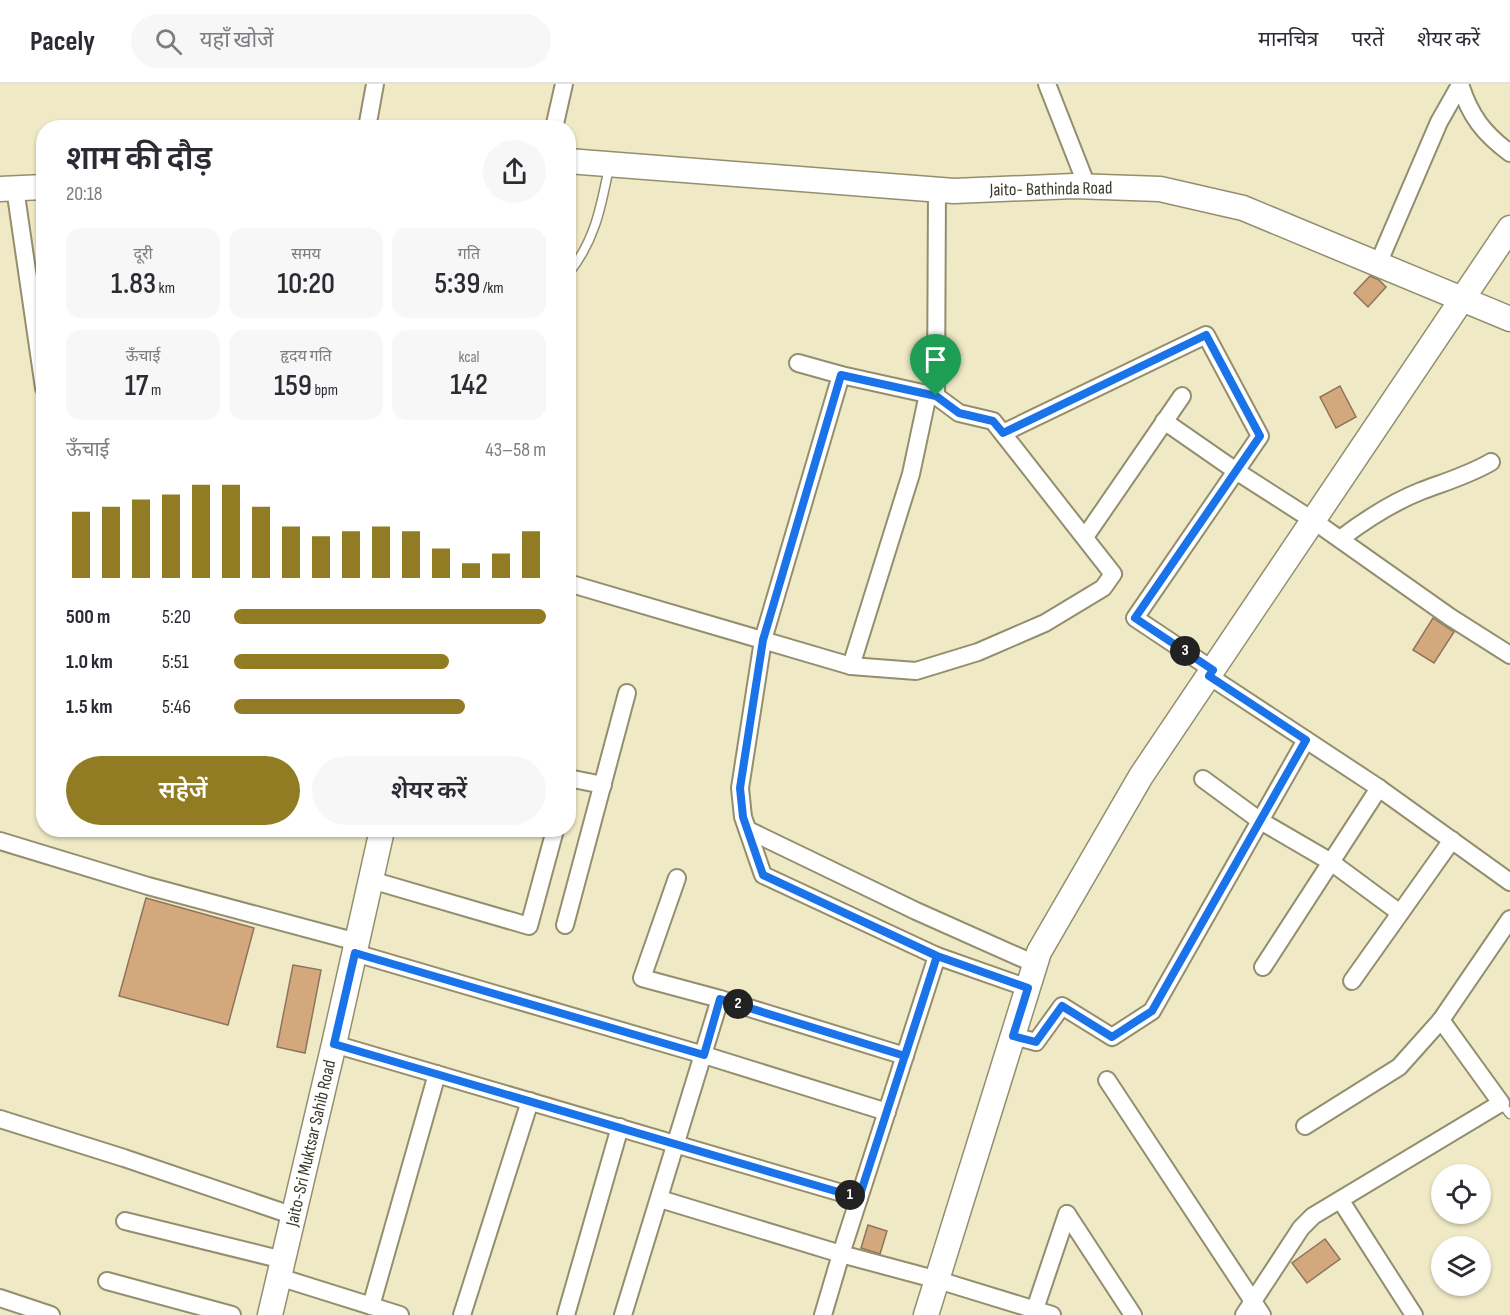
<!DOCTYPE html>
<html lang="hi">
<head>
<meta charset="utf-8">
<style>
  body { margin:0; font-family:"Sofia Sans Condensed","Noto Sans Devanagari",sans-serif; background:#f7f7f7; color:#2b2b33; height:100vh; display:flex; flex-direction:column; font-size:22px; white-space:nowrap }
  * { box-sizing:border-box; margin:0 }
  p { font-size:20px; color:#7c7c81 }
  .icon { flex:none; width:33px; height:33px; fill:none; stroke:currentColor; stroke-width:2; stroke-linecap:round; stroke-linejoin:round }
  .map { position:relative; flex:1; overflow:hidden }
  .side { position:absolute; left:36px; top:36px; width:540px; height:717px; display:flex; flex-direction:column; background:#fff; border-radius:24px; box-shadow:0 2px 4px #0004 }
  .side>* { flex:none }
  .controls { position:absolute; left:1431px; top:1080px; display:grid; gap:12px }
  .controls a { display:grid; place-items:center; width:60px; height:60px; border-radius:50%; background:#fff; box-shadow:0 2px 4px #0004; font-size:30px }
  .pin { position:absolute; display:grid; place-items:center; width:51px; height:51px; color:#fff; margin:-62px -26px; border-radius:50% 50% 50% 0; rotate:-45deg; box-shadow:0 0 6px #0007 }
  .pin .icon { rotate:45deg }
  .km { position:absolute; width:30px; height:30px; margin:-15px; border-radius:50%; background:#222; color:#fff; font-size:16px; line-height:30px; text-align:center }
  .round { display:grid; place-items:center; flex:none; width:63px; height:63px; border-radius:32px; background:#f7f7f7 }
  .headline { display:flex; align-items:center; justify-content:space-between; height:102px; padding:0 30px }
  h1 { font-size:33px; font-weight:600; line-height:45px }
  .figures { display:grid; grid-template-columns:repeat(3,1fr); gap:9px; height:102px; padding:6px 30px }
  .figures div { display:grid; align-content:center; border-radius:15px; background:#f7f7f7; text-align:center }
  .figures b { font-size:30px; font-weight:600 }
  .figures small { font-size:16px; font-weight:400 }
  .figures p { font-size:16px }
  .chart { height:168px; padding:12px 30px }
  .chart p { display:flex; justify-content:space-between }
  .chart svg { width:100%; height:108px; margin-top:6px; stroke:#927c23; stroke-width:6 }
  .cta { display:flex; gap:12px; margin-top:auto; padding:12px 30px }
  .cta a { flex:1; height:69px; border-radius:36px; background:#927c23; color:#fff; font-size:24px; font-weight:600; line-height:69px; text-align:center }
  .cta a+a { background:#f7f7f7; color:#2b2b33 }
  ul { padding:0 30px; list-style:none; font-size:20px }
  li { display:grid; grid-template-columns:96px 72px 1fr; align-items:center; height:45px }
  li i { height:15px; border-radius:8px; background:#927c23 }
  header { display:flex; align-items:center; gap:36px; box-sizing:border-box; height:84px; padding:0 30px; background:#fff; border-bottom:2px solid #e1e1e2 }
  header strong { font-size:28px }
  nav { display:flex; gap:33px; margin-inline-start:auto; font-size:21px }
  .search { width:420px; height:54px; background:#f7f7f7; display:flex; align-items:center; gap:15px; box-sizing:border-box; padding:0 21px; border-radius:33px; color:#7c7c81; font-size:22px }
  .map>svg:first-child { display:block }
  .building { fill:#d4a87d; stroke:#8e745d; stroke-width:1.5 }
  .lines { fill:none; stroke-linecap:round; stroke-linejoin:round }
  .lane-casing { stroke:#938e6e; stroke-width:11 }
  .street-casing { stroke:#938e6e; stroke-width:20 }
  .secondary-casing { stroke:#938e6e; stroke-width:27 }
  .lane { stroke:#fff; stroke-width:8 }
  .street { stroke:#fff; stroke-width:16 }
  .secondary { stroke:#fff; stroke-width:24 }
  .route-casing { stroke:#fff; stroke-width:12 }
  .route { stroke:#1a73e8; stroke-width:8 }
  .labels { text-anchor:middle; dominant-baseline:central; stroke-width:4.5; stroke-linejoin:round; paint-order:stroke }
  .street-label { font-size:18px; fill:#3a382a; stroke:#fff }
</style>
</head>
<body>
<header>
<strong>Pacely</strong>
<div class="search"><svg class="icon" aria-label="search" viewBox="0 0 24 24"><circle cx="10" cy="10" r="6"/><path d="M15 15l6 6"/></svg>यहाँ खोजें</div>
<nav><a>मानचित्र</a><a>परतें</a><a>शेयर करें</a></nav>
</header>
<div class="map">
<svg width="1510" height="1231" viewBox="0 0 1510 1231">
  <rect width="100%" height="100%" fill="#efe9c6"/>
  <g class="building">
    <polygon points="1370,192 1379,196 1386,203 1368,223 1354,209"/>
    <polygon points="1340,302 1356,333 1336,344 1320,313"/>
    <polygon points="1433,534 1454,548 1434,579 1413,566"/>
    <polygon points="146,814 254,844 228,941 119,912"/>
    <polygon points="293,881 321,886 305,969 277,963"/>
    <polygon points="868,1141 887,1147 880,1170 861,1164"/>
    <polygon points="1325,1155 1340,1175 1307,1199 1292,1179"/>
  </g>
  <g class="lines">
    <g class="lane-casing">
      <g id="lane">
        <path d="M 568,190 C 595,157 601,123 609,83"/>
        <polyline points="1501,1019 1510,1030"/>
      </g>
    </g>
    <g class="street-casing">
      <g id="street">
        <polyline points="1047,0 1087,102"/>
        <path d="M 1460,0 C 1470,32 1484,50 1510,69"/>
        <polyline points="367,44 375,0"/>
        <polyline points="554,44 564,0"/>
        <polyline points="15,104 44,304"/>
        <polyline points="1378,180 1439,38 1460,1"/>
        <polyline points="798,279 841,291 763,556 740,704 743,733 763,791 937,872"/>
        <polyline points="841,291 936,312 937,105"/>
        <polyline points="1164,337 1236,387 1314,437 1450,533 1510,571"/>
        <polyline points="1003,349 1206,251 1260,352 1135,534 1213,586"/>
        <polyline points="1085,453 1182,312"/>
        <path d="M 1340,455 C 1365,436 1391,419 1421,407 C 1445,398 1469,391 1491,378"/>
        <polyline points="568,499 851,582 911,390 928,310"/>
        <polyline points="851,582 916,587 978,568 1045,539 1103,504 1113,490 993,337 959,329 936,312"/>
        <polyline points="1209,592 1376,702 1510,798"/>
        <polyline points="568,694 603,701"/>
        <polyline points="1203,695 1259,736 1331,778 1400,829"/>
        <polyline points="748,746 916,827 1035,880"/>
        <polyline points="0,757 148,802 357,858"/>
        <polyline points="371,796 529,842 555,746"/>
        <polyline points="565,841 627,609"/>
        <polyline points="355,869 704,971 887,1028"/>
        <polyline points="1263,883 1379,704"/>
        <polyline points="1352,897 1452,756"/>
        <polyline points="720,915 905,972"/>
        <polyline points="1013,952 1036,958 1062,922 1112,953 1152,927 1306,656"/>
        <polyline points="334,960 859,1114"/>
        <polyline points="1107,996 1262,1231"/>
        <polyline points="0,1035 124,1074 294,1132"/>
        <polyline points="1305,1042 1399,983 1441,936 1510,835"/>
        <polyline points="660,1115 841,1170 937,872 1028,904"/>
        <polyline points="1341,1117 1414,1231"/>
        <polyline points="1067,1130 1133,1231"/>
        <polyline points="125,1137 283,1176"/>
        <polyline points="279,1193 400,1231"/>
        <polyline points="107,1197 232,1231"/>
        <polyline points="0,1214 51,1231"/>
        <polyline points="371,1222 437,990"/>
        <polyline points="462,1231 530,1017"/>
        <polyline points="566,1231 620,1043"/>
        <polyline points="623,1231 720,915 642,894 677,794"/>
        <polyline points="823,1231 841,1170 938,1196 1052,1231"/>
        <polyline points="1033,1231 1067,1130"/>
        <polyline points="1244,1231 1301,1144 1313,1132 1501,1019 1441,936"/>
      </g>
    </g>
    <g class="secondary-casing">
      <g id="secondary">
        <polyline points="568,77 954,107 1074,102 1160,105 1243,124 1510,235"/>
        <polyline points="0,105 44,103"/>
        <polyline points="270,1231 334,960 382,746"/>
        <polyline points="926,1231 1039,868 1141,692 1510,144"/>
      </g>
    </g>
    <use href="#lane" class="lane"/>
    <use href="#street" class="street"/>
    <use href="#secondary" class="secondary"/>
  </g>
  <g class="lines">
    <g class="route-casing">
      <polyline id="route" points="936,312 841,291 763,556 740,704 743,733 763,791 937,872 859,1114 334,960 355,869 704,971 720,915 905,972 937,872 1028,904 1013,952 1036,958 1062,922 1112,953 1152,927 1306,656 1209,592 1213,586 1135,534 1260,352 1206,251 1003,349 993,337 959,329 936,312"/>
    </g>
    <use href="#route" class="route"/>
  </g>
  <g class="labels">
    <g class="street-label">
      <text transform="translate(1051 105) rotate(-1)">Jaito- Bathinda Road</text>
      <text transform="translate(311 1059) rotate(-77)">Jaito-Sri Muktsar Sahib Road</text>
    </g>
  </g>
</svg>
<div class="controls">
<a><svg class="icon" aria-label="locate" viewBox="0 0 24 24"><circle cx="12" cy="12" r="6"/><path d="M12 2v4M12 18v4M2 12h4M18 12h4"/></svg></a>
<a><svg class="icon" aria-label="layers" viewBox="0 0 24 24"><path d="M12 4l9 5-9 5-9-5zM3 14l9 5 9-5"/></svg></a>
</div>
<div class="pin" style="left:936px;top:312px;background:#1e9e55"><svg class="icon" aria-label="arrive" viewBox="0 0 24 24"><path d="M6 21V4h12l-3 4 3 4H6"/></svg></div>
<b class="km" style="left:850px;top:1111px">1</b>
<b class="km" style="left:738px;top:920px">2</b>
<b class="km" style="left:1185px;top:567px">3</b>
<section class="side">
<div class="headline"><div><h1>शाम की दौड़</h1><p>20:18</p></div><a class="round"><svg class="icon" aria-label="share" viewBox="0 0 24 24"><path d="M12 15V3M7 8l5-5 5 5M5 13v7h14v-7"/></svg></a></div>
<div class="figures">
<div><p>दूरी</p><b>1.83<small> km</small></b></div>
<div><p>समय</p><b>10:20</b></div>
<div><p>गति</p><b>5:39<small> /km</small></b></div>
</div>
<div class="figures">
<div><p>ऊँचाई</p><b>17<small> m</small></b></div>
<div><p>हृदय गति</p><b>159<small> bpm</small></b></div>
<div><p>kcal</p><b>142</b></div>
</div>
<div class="chart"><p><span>ऊँचाई</span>43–58 m</p>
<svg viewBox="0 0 160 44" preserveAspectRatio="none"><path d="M5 44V17M15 44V15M25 44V12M35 44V10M45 44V6M55 44V6M65 44V15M75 44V23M85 44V27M95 44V25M105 44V23M115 44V25M125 44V32M135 44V38M145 44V34M155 44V25"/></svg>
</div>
<ul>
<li><b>500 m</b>5:20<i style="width:100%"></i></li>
<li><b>1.0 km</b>5:51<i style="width:69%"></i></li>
<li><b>1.5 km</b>5:46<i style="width:74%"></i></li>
</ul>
<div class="cta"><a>सहेजें</a><a>शेयर करें</a></div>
</section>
</div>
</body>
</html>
